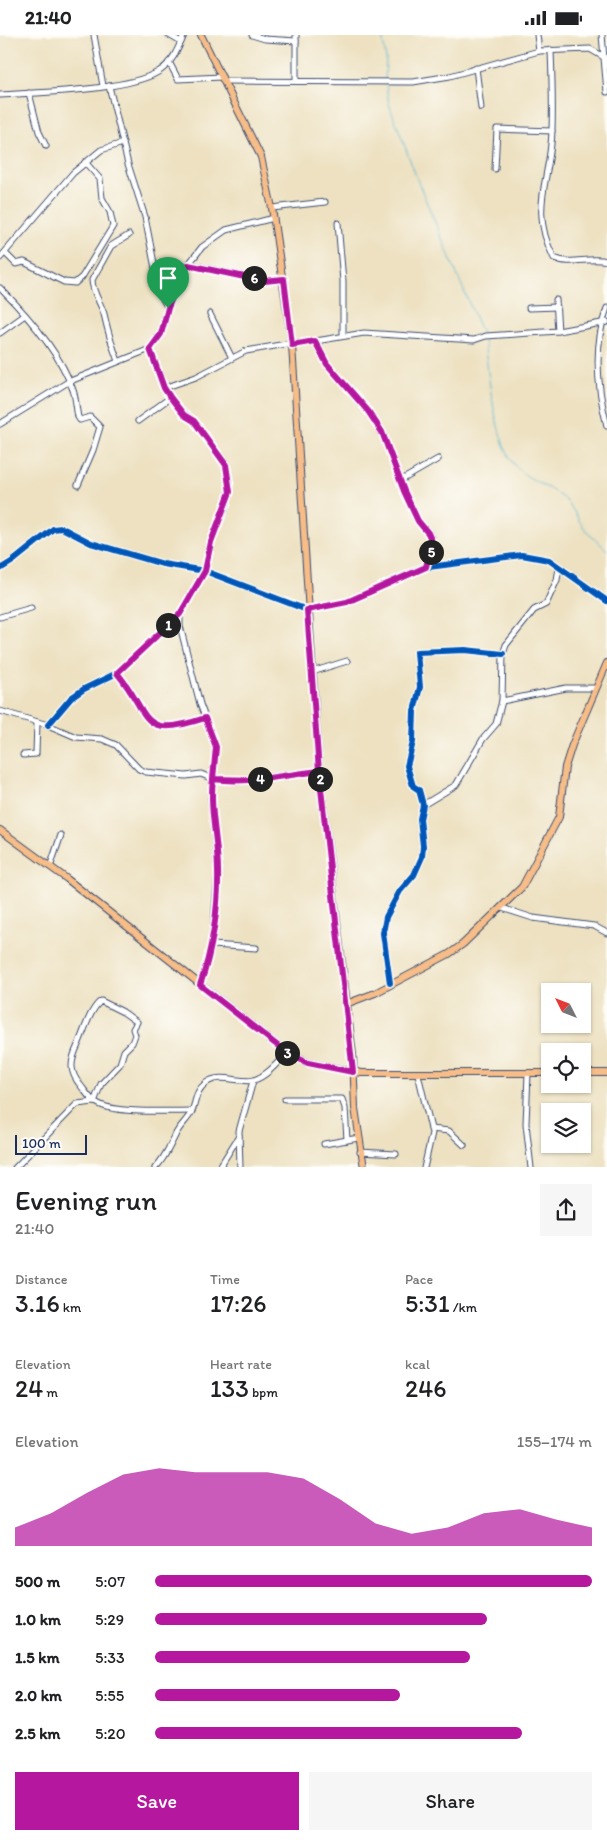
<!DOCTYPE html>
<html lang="en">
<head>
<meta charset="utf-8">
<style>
  body { margin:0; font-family:Itim,sans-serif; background:#f6f6f6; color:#202124; height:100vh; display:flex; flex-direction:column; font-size:19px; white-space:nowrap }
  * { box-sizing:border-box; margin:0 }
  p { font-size:16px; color:#757577 }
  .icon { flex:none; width:28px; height:28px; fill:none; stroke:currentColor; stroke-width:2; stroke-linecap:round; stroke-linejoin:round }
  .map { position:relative; height:1132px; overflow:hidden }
  .sheet { display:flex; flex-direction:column; background:#fff; flex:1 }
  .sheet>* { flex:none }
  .needle { width:32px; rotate:312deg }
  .buttons { position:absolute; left:541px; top:948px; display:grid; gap:10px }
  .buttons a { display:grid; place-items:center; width:50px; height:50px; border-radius:0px; background:#fff; box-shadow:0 1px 4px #0004; font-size:25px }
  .scale { position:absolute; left:15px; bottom:12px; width:72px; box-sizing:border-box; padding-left:5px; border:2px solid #1b2f5e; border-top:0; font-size:14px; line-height:18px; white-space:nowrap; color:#1b2f5e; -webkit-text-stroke:4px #fdfcf7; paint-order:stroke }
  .pin { position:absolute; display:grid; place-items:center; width:42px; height:42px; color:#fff; margin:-51px -21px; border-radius:50% 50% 50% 0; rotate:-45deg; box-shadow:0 0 5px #0007 }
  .pin .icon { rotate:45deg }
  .km { position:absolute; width:25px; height:25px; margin:-12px; border-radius:50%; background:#222; color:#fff; font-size:14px; line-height:25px; text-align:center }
  .round { display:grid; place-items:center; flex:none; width:52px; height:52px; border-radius:0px; background:#f6f6f6 }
  .overview { display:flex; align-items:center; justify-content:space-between; height:85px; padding:0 15px }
  h1 { font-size:28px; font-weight:600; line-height:38px }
  .figures { display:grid; grid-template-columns:repeat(3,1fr); gap:8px; height:85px; padding:5px 15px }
  .figures div { display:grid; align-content:center }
  .figures b { font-size:25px; font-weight:600 }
  .figures small { font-size:14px; font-weight:400 }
  .figures p { font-size:14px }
  .chart { height:140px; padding:10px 15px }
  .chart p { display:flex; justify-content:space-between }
  .chart svg { width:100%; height:90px; margin-top:5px; fill:#b5179e; opacity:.7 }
  .cta { display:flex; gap:10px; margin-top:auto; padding:10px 15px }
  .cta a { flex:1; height:58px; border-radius:0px; background:#b5179e; color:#fff; font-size:20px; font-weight:600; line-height:58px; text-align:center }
  .cta a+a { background:#f6f6f6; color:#202124 }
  ul { padding:0 15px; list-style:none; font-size:16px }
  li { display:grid; grid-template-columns:80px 60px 1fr; align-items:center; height:38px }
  li i { height:12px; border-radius:6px; background:#b5179e }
  .status { display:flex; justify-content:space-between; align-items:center; height:35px; padding:0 25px; background:#fff; direction:ltr }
  .status svg { height:14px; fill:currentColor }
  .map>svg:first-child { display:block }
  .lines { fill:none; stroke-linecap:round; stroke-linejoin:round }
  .stream { stroke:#50b3cf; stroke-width:1 }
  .minor-casing { stroke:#3a4a6d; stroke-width:7 }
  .major-casing { stroke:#3a4a6d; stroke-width:8 }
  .minor { stroke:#fff; stroke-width:5 }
  .major { stroke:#f7bd88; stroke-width:6 }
  .cycleway-casing { stroke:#fdfcf7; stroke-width:9 }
  .cycleway { stroke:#0057b8; stroke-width:6 }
  .route-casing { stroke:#fff; stroke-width:10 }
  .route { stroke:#b5179e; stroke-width:6 }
</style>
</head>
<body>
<div class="status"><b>21:40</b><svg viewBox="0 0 49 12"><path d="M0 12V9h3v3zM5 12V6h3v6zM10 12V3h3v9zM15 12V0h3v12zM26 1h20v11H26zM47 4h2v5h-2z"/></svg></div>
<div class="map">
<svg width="607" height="1133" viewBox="0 0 607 1133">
  <rect width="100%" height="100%" fill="#fdfcf7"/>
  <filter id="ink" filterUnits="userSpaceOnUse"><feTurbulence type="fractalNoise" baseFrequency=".02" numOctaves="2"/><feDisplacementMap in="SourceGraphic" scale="10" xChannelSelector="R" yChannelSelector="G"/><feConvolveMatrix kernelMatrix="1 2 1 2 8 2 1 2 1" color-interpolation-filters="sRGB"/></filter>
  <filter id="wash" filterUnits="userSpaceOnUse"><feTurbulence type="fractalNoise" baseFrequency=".0096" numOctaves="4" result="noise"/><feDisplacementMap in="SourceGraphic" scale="20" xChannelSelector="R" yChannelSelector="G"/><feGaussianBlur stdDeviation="1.12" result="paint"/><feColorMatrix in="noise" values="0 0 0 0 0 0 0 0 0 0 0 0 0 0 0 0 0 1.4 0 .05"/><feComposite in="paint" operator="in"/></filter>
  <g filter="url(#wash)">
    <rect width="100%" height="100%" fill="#ede1c1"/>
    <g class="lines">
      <g class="stream">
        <polyline points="382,0 386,24 385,46"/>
        <polyline points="386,50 389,69 419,149 483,301"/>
        <path d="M 484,305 C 488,337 495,415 520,436 C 535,448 555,454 568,468 C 575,476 578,486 585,494 C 591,502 600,508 607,515"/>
      </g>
    </g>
  </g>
  <g filter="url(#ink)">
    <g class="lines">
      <g class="minor-casing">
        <g id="minor">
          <polyline points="94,0 103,51"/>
          <polyline points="169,0 181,7"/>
          <polyline points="252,0 265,4 296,6"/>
          <polyline points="296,0 296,45"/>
          <polyline points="537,0 539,16"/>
          <polyline points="602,0 607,57"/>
          <path d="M 551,15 C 552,41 553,69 552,95 C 551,145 528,173 554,223 C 571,231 589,221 607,226"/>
          <polyline points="169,27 178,44 222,42"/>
          <polyline points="476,33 481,73"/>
          <polyline points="224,46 413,47 450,41 539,16 590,14 607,24"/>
          <polyline points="109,51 128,129 145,182 160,259 168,273"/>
          <polyline points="29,58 39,97 46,111"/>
          <path d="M 0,60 C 39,57 126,56 158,37 C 172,29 178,14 184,0"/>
          <polyline points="495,134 497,94 552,96"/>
          <polyline points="272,173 325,167"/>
          <polyline points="338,188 343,246 343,301"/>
          <polyline points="5,218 16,229 24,227 64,247 75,248 82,242 113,191 110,177 102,163 100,144 85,127"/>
          <polyline points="0,223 73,138 101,115 123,108"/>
          <polyline points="188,229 264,246 284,245"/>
          <path d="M 0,253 C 28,281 60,317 73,355 C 76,363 76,373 78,382 L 80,385 L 90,382 L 100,392 L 93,415 L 78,450"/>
          <polyline points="556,265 558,296"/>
          <polyline points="529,273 557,272"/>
          <path d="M 607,273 C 593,311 597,352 607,391"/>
          <polyline points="210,279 232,323"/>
          <polyline points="0,298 25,280"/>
          <polyline points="315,306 327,329 368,376 382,397 404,456 418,486 429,498 432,507 427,532"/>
          <polyline points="292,310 364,298 474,305 486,301 558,296 607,287"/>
          <path d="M 118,326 C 111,308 108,297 104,279 C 101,268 92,257 92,245 L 111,211 L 129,200"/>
          <polyline points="164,353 196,342 246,316 292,308"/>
          <polyline points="138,386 171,362"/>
          <polyline points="0,389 68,347 150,314 161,299 168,273 181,239 202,212 226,195 274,183"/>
          <polyline points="400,446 438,424"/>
          <polyline points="0,534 13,526 53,494 62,493 91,508 163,529 205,536 307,575 347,567 421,533 522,520 549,525 607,566"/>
          <polyline points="180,579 180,591 200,669 216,712 211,764 218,837 212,910 200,950"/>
          <polyline points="0,582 31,573"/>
          <polyline points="312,637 347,626"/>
          <path d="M 117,638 C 152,679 137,706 205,683"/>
          <polyline points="502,666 566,653 596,653"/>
          <polyline points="0,676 48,690 76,702 102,704 116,710 139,734 146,737 186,741 201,739 213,744 237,746 319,736"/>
          <polyline points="48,690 71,663 84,654 117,638 180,579 205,536 211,507 227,469 230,448 226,430 194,386 176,371 164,353 150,314"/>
          <polyline points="23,720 36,719 37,687"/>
          <polyline points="423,770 456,750 483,704 496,689 502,666 503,619 506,610 534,575 546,569 557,545 559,533"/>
          <polyline points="50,832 61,800"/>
          <polyline points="502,873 533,883 594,891 607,898"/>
          <polyline points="212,910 256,913"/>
          <polyline points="390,948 383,898 386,882 400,856 414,840 422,822 423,811 420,784 423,770 419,755 413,751 407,731 413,707 414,676 420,652 417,617 465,615 503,619"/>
          <polyline points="528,1038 526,1089 531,1133"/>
          <polyline points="418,1039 432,1098 424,1133"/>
          <polyline points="285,1064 342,1064 345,1073 347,1105"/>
          <path d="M 94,1067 L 101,1049 L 120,1029 L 124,1016 L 132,1008 L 135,1000 L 133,994 L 137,987 L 123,977 L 101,966 C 90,974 84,997 78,1010 C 70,1027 69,1037 81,1051 C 86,1057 90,1065 97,1068 C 114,1079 170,1076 192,1076"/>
          <polyline points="431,1094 449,1096 464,1110"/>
          <polyline points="324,1109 359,1103"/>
          <polyline points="360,1117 396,1119"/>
          <polyline points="15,1133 77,1069 94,1067"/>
          <path d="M 155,1133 C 166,1122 170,1110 177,1097 C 181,1090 187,1085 191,1078 C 197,1067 194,1057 206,1048 C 221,1037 241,1049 254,1045 C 267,1041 278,1027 287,1018"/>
          <polyline points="219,1133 239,1101"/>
          <polyline points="240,1133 239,1096 253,1046"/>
        </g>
      </g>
      <g class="major-casing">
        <g id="major">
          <polyline points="201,0 261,122 272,173 292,310 319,736 353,1020 355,1073 364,1133"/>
          <polyline points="0,795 67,844 287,1018 309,1028 362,1038 550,1038"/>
          <polyline points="346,969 375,958 449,919 463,909 522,852 559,782 565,732 572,710 607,628"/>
          <polyline points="582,1038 607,1038"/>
        </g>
      </g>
      <use href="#minor" class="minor"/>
      <use href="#major" class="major"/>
      <g class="cycleway-casing">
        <g id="cycleway">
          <polyline points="0,534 13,526 53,494 62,493 91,508 163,529 205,536 307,575 347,567 421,533 522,520 549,525 607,566"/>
          <polyline points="48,690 71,663 84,654 117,638 180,579 205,536 211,507 227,469 230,448 226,430 194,386 176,371 164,353 150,314"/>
          <polyline points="390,948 383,898 386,882 400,856 414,840 422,822 423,811 420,784 423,770 419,755 413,751 407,731 413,707 414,676 420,652 417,617 465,615 503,619"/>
        </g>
      </g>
      <use href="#cycleway" class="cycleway"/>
    </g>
  </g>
  <g class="lines" filter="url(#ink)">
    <g class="route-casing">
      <path id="route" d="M 168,273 L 161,299 L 150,314 L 164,353 L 170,362 L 184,380 L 194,386 L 226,430 L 230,457 L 211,507 L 205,536 L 180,579 L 117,638 C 152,679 137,706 205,683 L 216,712 L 213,744 L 256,745 L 319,736 L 353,1037 L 308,1028 L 287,1018 L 200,950 C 212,917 219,871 218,836 C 218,805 209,775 213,744 C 248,749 284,740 319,736 L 307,575 L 347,567 L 426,532 L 432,507 L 428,498 L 418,486 L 404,456 L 382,397 L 368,376 L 327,329 L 315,306 L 292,310 L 284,244 L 264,246 L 188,230 L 181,239 L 168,273"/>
    </g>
    <use href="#route" class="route"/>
  </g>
</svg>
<div class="buttons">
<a><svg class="needle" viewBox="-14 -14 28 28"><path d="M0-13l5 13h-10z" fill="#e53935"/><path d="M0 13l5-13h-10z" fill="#757577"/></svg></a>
<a><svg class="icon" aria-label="locate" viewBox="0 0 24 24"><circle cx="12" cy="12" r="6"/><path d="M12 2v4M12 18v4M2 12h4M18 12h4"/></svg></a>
<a><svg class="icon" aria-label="layers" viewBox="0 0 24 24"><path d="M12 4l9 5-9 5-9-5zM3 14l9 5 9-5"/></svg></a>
</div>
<div class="scale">100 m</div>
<div class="pin" style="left:168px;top:273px;background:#1e9e55"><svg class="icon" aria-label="arrive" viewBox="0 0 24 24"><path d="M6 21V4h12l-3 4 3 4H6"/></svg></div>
<b class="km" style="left:168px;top:590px">1</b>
<b class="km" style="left:320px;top:744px">2</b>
<b class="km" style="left:287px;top:1018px">3</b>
<b class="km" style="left:260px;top:744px">4</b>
<b class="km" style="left:431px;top:517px">5</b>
<b class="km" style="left:254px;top:243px">6</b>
</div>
<section class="sheet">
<div class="overview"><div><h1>Evening run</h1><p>21:40</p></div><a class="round"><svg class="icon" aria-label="share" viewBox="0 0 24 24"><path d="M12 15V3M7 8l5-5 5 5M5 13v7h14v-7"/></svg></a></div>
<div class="figures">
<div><p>Distance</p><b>3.16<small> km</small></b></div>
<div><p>Time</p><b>17:26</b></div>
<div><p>Pace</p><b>5:31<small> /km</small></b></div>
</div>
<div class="figures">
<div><p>Elevation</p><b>24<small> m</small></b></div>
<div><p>Heart rate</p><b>133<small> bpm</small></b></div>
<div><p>kcal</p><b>246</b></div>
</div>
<div class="chart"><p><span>Elevation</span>155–174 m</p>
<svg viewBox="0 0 160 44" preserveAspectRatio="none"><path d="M0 44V35L10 28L20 18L30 9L40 6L50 8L60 8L70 8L80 11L90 21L100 33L110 38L120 35L130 28L140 26L150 31L160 35V44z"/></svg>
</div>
<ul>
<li><b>500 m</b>5:07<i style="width:100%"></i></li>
<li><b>1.0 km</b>5:29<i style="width:76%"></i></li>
<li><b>1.5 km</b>5:33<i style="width:72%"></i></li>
<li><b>2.0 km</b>5:55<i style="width:56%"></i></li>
<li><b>2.5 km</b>5:20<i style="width:84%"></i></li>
</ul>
<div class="cta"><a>Save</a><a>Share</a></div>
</section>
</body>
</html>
